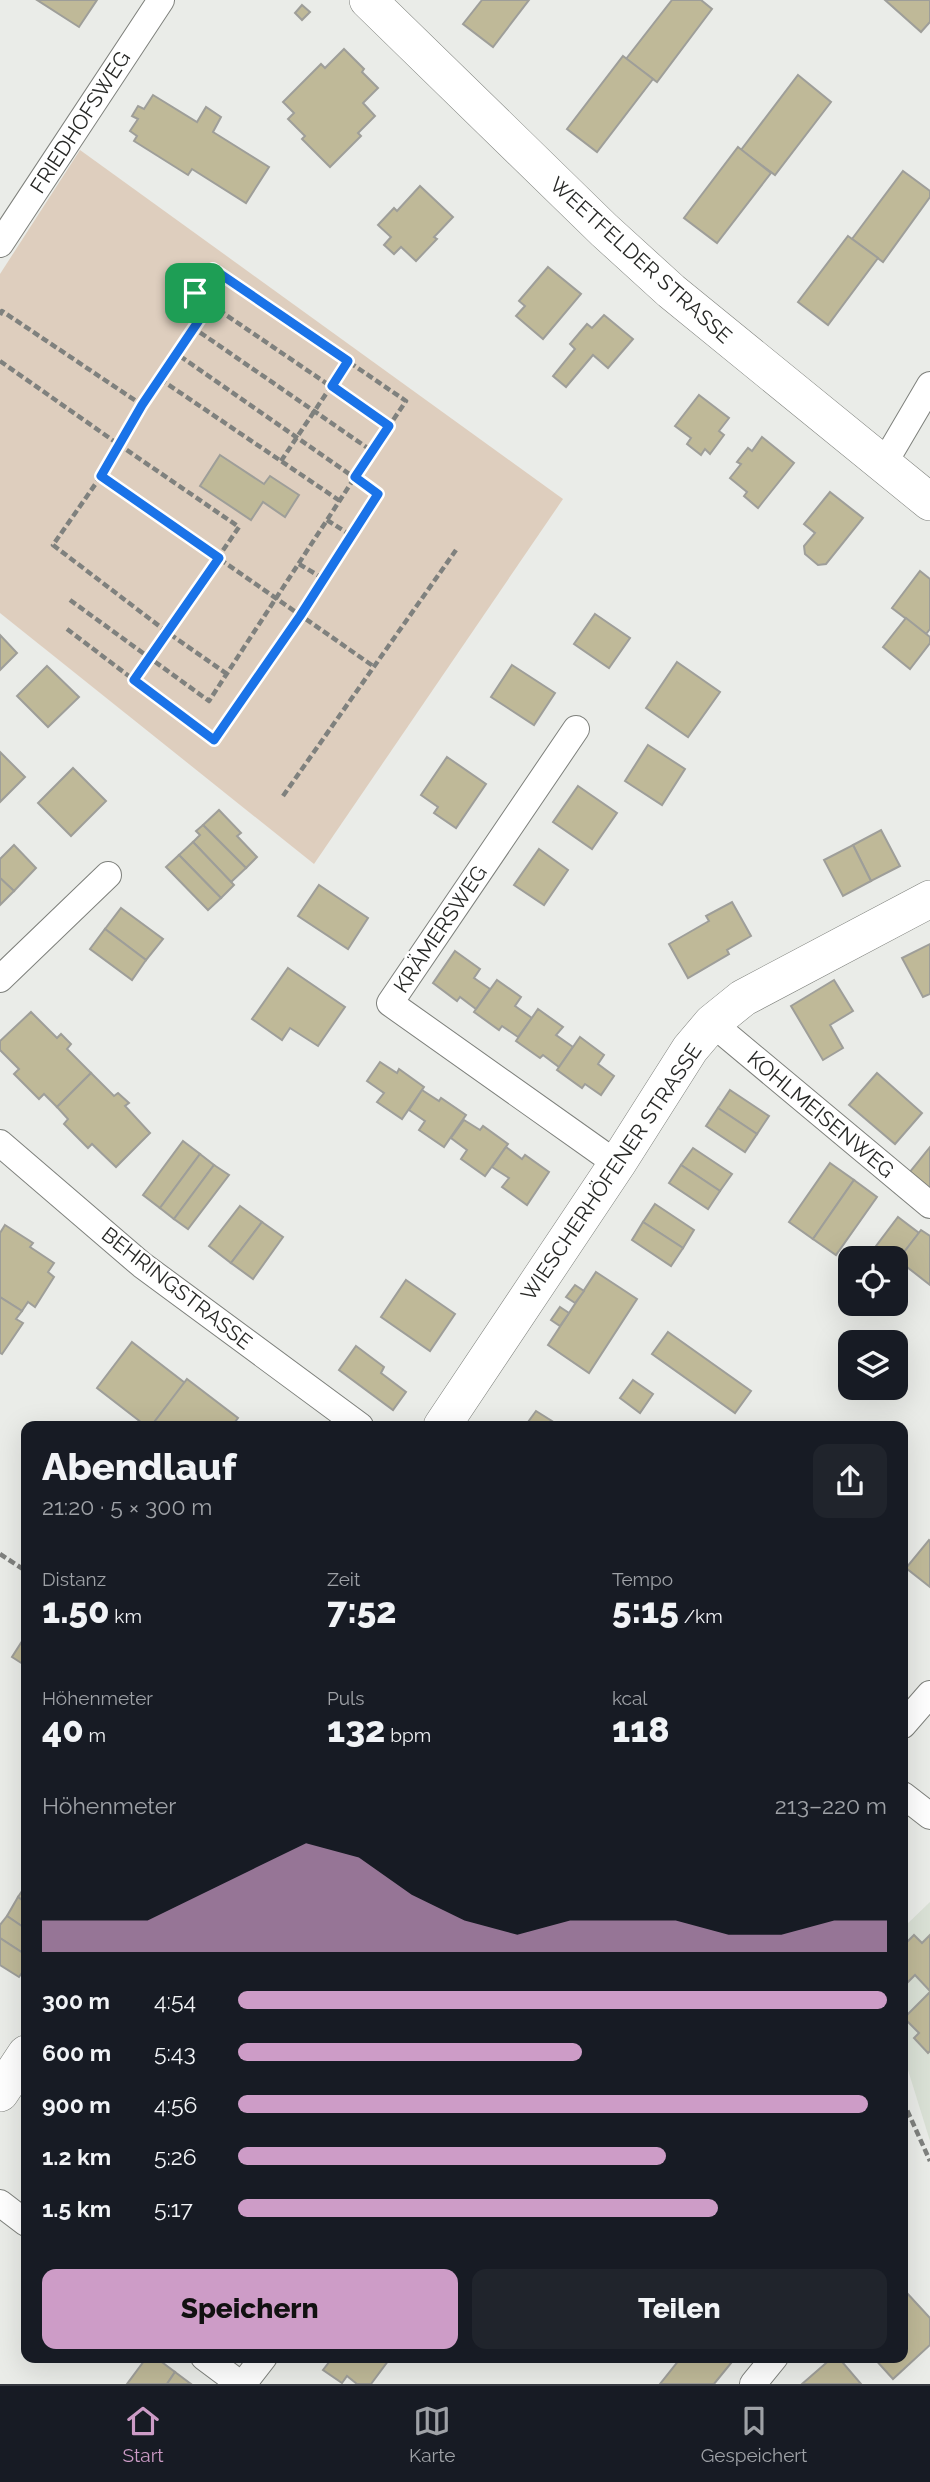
<!DOCTYPE html>
<html lang="de">
<head>
<meta charset="utf-8">
<style>
  body { margin:0; font-family:Raleway,sans-serif; background:#20242c; color:#f1f3f6; height:100vh; display:flex; flex-direction:column; font-size:26px; white-space:nowrap }
  * { box-sizing:border-box; margin:0 }
  p { font-size:23px; color:#9ea1a6 }
  .icon { flex:none; width:38px; height:38px; fill:none; stroke:currentColor; stroke-width:2; stroke-linecap:round; stroke-linejoin:round }
  .map { position:relative; flex:1; overflow:hidden }
  .details { position:absolute; left:21px; top:1421px; width:887px; height:942px; display:flex; flex-direction:column; background:#171b24; border-radius:14px; box-shadow:0 7px 28px #0002 }
  .details>* { flex:none }
  .controls { position:absolute; left:838px; top:1246px; display:grid; gap:14px }
  .controls a { display:grid; place-items:center; width:70px; height:70px; border-radius:14px; background:#171b24; box-shadow:0 7px 28px #0002; font-size:35px }
  .pin { position:absolute; display:grid; place-items:center; width:60px; height:60px; color:#fff; margin:-30px; border-radius:14px; box-shadow:0 4px 10px #0006 }
  .round { display:grid; place-items:center; flex:none; width:74px; height:74px; border-radius:14px; background:#20242c }
  .head { display:flex; align-items:center; justify-content:space-between; height:119px; padding:0 21px }
  h1 { font-size:38px; font-weight:800; line-height:52px }
  .metrics { display:grid; grid-template-columns:repeat(3,1fr); gap:10px; height:119px; padding:7px 21px }
  .metrics div { display:grid; align-content:center }
  .metrics b { font-size:35px; font-weight:800 }
  .metrics small { font-size:19px; font-weight:400 }
  .metrics p { font-size:19px }
  .chart { height:196px; padding:14px 21px }
  .chart p { display:flex; justify-content:space-between }
  .chart svg { width:100%; height:126px; margin-top:7px; fill:#cd9cc7; opacity:.7 }
  .primary-button { display:flex; gap:14px; margin-top:auto; padding:14px 21px }
  .primary-button a { flex:1; height:80px; border-radius:14px; background:#cd9cc7; color:#111; font-size:28px; font-weight:800; line-height:80px; text-align:center }
  .primary-button a+a { background:#20242c; color:#f1f3f6 }
  ul { padding:0 21px; list-style:none; font-size:23px }
  li { display:grid; grid-template-columns:112px 84px 1fr; align-items:center; height:52px }
  li i { height:18px; border-radius:9px; background:#cd9cc7 }
  .menu { display:flex; justify-content:space-around; align-items:center; height:98px; border-top:2px solid #363941; background:#171b24; font-size:19px; color:#9ea1a6 }
  .menu a { display:grid; justify-items:center; gap:4px }
  .menu .selected { color:#cd9cc7 }
  .map>svg:first-child { display:block }
  .built { fill:#dae1d6 }
  .green { fill:#decebe }
  .building { fill:#bfb998; stroke:#9e9e99; stroke-width:2 }
  .lines { fill:none; stroke-linecap:round; stroke-linejoin:round }
  .street-casing { stroke:#7e807c; stroke-width:28 }
  .secondary-casing { stroke:#7e807c; stroke-width:38 }
  .path { stroke:#7f817e; stroke-width:4.5; stroke-dasharray:7 3.5; stroke-linecap:butt }
  .street { stroke:#fff; stroke-width:26 }
  .secondary { stroke:#fff; stroke-width:37 }
  .route-casing { stroke:#fff; stroke-width:14 }
  .route { stroke:#1a73e8; stroke-width:9 }
  .labels { text-anchor:middle; dominant-baseline:central; stroke-width:5; stroke-linejoin:round; paint-order:stroke }
  .street-label { font-size:21px; fill:#272826; stroke:#fff }
</style>
</head>
<body>
<div class="map">
<svg width="930" height="2384" viewBox="0 0 930 2384">
  <rect width="100%" height="100%" fill="#eaece8"/>
  <polygon class="built" points="930,1902 930,2141 903,2054 903,1928"/>
  <polygon class="green" points="80,150 563,499 314,864 0,613 0,274"/>
  <g class="building">
    <polygon points="37,0 97,0 79,27"/>
    <polygon points="482,0 529,0 493,47 463,24"/>
    <polygon points="672,0 701,0 712,9 657,82 626,59"/>
    <polygon points="885,0 930,0 930,22 921,32"/>
    <polygon points="302,5 310,12 302,20 295,13"/>
    <polygon points="344,49 364,69 362,72 378,88 363,103 375,116 358,133 361,136 330,167 302,139 305,136 288,119 294,113 283,102 321,64 325,68"/>
    <polygon points="623,56 653,79 597,152 567,129"/>
    <polygon points="798,75 831,102 775,175 741,150"/>
    <polygon points="153,95 197,122 206,107 221,117 213,132 269,167 246,203 192,169 188,175 134,141 137,136 130,131 138,119 132,116 138,106 144,109"/>
    <polygon points="738,147 771,173 717,243 684,218"/>
    <polygon points="903,171 930,191 930,197 883,262 852,239"/>
    <polygon points="420,186 453,217 434,237 437,239 416,261 401,247 394,254 384,245 391,237 378,225 394,208 397,211"/>
    <polygon points="848,236 878,258 828,325 798,302"/>
    <polygon points="548,267 581,294 543,339 516,316 525,306 519,301"/>
    <polygon points="604,315 633,339 608,368 593,355 566,387 553,376 575,349 570,344 587,324 592,328"/>
    <polygon points="699,395 729,418 719,431 724,435 710,454 705,449 701,455 687,444 691,438 675,426"/>
    <polygon points="762,437 794,463 758,508 744,496 747,492 730,478 741,464 737,462 748,448 752,451"/>
    <polygon points="220,455 264,484 270,476 299,495 285,517 263,502 251,520 200,486"/>
    <polygon points="830,492 863,518 826,564 818,565 805,554 804,546 815,533 804,524"/>
    <polygon points="920,571 930,579 930,629 926,634 892,608"/>
    <polygon points="595,614 630,638 609,668 574,644"/>
    <polygon points="906,618 930,637 930,643 910,669 883,647"/>
    <polygon points="0,635 17,653 0,670"/>
    <polygon points="677,662 720,692 688,737 646,708"/>
    <polygon points="512,665 555,693 534,725 491,697"/>
    <polygon points="47,666 79,697 48,727 17,696"/>
    <polygon points="648,745 685,769 662,805 625,781"/>
    <polygon points="0,752 25,777 0,802"/>
    <polygon points="447,757 486,784 456,828 434,813 438,807 421,795"/>
    <polygon points="73,768 106,801 71,836 38,803"/>
    <polygon points="578,786 617,813 592,849 553,822"/>
    <polygon points="219,810 241,833 237,836 257,857 246,868 203,825"/>
    <polygon points="203,825 246,868 231,882 193,842 200,835 196,831"/>
    <polygon points="881,830 900,866 871,881 853,845"/>
    <polygon points="193,842 234,885 221,898 179,855"/>
    <polygon points="14,845 36,868 14,891 0,878 0,859"/>
    <polygon points="853,845 871,881 843,896 824,860"/>
    <polygon points="539,849 568,870 544,905 514,885"/>
    <polygon points="179,855 221,898 208,910 166,867"/>
    <polygon points="0,878 14,891 0,905"/>
    <polygon points="319,885 368,918 348,949 298,916"/>
    <polygon points="732,902 751,936 727,950 729,954 688,978 669,944 709,921 706,916"/>
    <polygon points="121,908 163,939 146,960 105,929"/>
    <polygon points="105,929 146,960 132,980 90,949"/>
    <polygon points="930,944 930,994 923,997 902,958"/>
    <polygon points="455,951 480,969 474,978 490,989 476,1009 460,997 457,1001 433,983"/>
    <polygon points="288,968 345,1007 318,1046 290,1028 282,1040 252,1019"/>
    <polygon points="497,980 521,997 515,1006 532,1018 518,1037 502,1026 499,1030 474,1012"/>
    <polygon points="834,980 853,1011 830,1025 843,1048 823,1060 791,1006"/>
    <polygon points="538,1009 563,1027 556,1035 573,1047 559,1067 543,1055 540,1058 516,1041"/>
    <polygon points="31,1012 57,1038 61,1034 71,1044 67,1049 91,1073 57,1107 44,1094 39,1099 14,1074 19,1069 0,1050 0,1041"/>
    <polygon points="580,1037 604,1055 598,1064 614,1076 601,1095 585,1084 582,1088 557,1070"/>
    <polygon points="380,1062 397,1073 399,1069 424,1087 402,1119 377,1102 384,1093 367,1081"/>
    <polygon points="91,1073 114,1096 118,1093 129,1103 125,1106 150,1133 116,1167 92,1144 88,1148 64,1124 68,1119 57,1107"/>
    <polygon points="877,1073 922,1113 895,1144 849,1105"/>
    <polygon points="422,1090 439,1101 441,1098 466,1115 444,1147 419,1130 425,1121 409,1110"/>
    <polygon points="730,1090 769,1116 757,1134 718,1108"/>
    <polygon points="718,1108 757,1134 745,1152 706,1126"/>
    <polygon points="464,1120 480,1130 483,1126 508,1144 485,1176 461,1159 467,1150 451,1138"/>
    <polygon points="183,1141 200,1154 160,1208 143,1195"/>
    <polygon points="506,1147 522,1159 525,1155 549,1172 527,1205 502,1187 509,1178 492,1167"/>
    <polygon points="930,1147 930,1187 929,1189 909,1173"/>
    <polygon points="693,1148 732,1174 720,1191 681,1165"/>
    <polygon points="200,1154 214,1165 174,1219 160,1208"/>
    <polygon points="830,1163 854,1180 813,1239 789,1222"/>
    <polygon points="214,1165 229,1175 188,1229 174,1219"/>
    <polygon points="681,1165 720,1191 708,1209 669,1183"/>
    <polygon points="854,1180 877,1197 836,1255 813,1239"/>
    <polygon points="655,1204 694,1230 683,1248 643,1222"/>
    <polygon points="240,1206 262,1222 231,1263 209,1246"/>
    <polygon points="898,1217 919,1233 898,1260 901,1263 896,1269 896,1258 867,1258"/>
    <polygon points="262,1222 283,1237 253,1279 231,1263"/>
    <polygon points="643,1222 683,1248 671,1266 632,1240"/>
    <polygon points="5,1225 33,1243 30,1247 54,1263 48,1272 54,1277 35,1307 28,1302 22,1311 0,1297 0,1233"/>
    <polygon points="921,1230 930,1236 930,1285 898,1260"/>
    <polygon points="596,1272 637,1299 589,1373 548,1345"/>
    <polygon points="406,1280 455,1314 430,1351 381,1317"/>
    <polygon points="575,1285 584,1291 575,1303 566,1297"/>
    <polygon points="0,1297 22,1311 16,1319 23,1323 2,1354 0,1353"/>
    <polygon points="560,1307 569,1313 560,1326 551,1320"/>
    <polygon points="668,1332 751,1391 735,1413 652,1354"/>
    <polygon points="132,1342 185,1383 151,1426 146,1426 97,1388"/>
    <polygon points="356,1346 384,1367 381,1373 406,1392 393,1410 339,1370"/>
    <polygon points="187,1379 238,1418 232,1426 162,1426 155,1421"/>
    <polygon points="633,1380 653,1394 640,1413 620,1398"/>
    <polygon points="536,1411 555,1423 554,1426 530,1426 528,1422"/>
    <polygon points="929,1540 930,1541 930,1587 906,1568"/>
    <polygon points="26,1635 26,1666 12,1657"/>
    <polygon points="26,1885 26,1903 18,1897"/>
    <polygon points="18,1897 26,1903 26,1929 7,1916"/>
    <polygon points="7,1916 26,1929 26,1955 0,1938 0,1925"/>
    <polygon points="914,1935 922,1943 930,1935 930,1991 915,1975 903,1987 903,1946"/>
    <polygon points="0,1938 26,1955 26,1967 19,1977 0,1965"/>
    <polygon points="930,1992 930,2051 928,2053 914,2038 919,2033 904,2018"/>
    <polygon points="906,2292 930,2318 930,2345 893,2379 873,2357 903,2357 903,2295"/>
    <polygon points="147,2357 155,2357 175,2372 167,2384 127,2384"/>
    <polygon points="333,2357 391,2357 371,2384 357,2384 347,2376 342,2383 323,2370"/>
    <polygon points="676,2357 736,2357 714,2384 660,2384 679,2360"/>
    <polygon points="833,2357 838,2357 861,2384 802,2384"/>
    <polygon points="175,2372 191,2384 167,2384"/>
  </g>
  <g class="lines">
    <g class="street-casing">
      <g id="street">
        <polyline points="0,244 161,0"/>
        <polyline points="883,465 930,385"/>
        <polyline points="576,729 390,1003 617,1164"/>
        <polyline points="0,979 108,875"/>
        <polyline points="712,1023 930,1205"/>
        <polyline points="0,1143 142,1265 360,1426"/>
        <polyline points="903,1725 930,1694"/>
        <polyline points="903,1795 930,1816"/>
        <polyline points="0,2203 26,2223"/>
        <polyline points="204,2357 240,2384"/>
        <polyline points="243,2384 264,2357"/>
        <polyline points="753,2384 775,2357"/>
      </g>
    </g>
    <g class="secondary-casing">
      <g id="secondary">
        <polyline points="368,0 604,230 671,291 930,502"/>
        <polyline points="442,1426 617,1164 690,1049 712,1023 743,998 930,899"/>
        <polyline points="0,2093 26,2054"/>
      </g>
    </g>
    <g class="path">
      <polyline points="210,304 389,426"/>
      <polyline points="0,315 2,311 142,405"/>
      <polyline points="0,361 118,444 101,476 373,666"/>
      <polyline points="160,379 340,501"/>
      <polyline points="281,461 348,361"/>
      <polyline points="101,476 53,545 167,632 227,674"/>
      <polyline points="327,520 352,536"/>
      <polyline points="299,564 324,579"/>
      <polyline points="70,600 209,701 372,451 195,329"/>
      <polyline points="67,629 134,680 239,527 118,444 210,304 195,293 213,269 406,401 372,451"/>
      <polyline points="134,680 214,740 300,616 378,494 177,354"/>
      <polyline points="283,796 456,550"/>
      <polyline points="0,1554 26,1571"/>
      <polyline points="903,2078 903,2090"/>
      <polyline points="903,2101 930,2161"/>
    </g>
    <use href="#street" class="street"/>
    <use href="#secondary" class="secondary"/>
  </g>
  <g class="lines">
    <g class="route-casing">
      <polygon id="route" points="213,269 348,361 332,386 389,426 355,477 378,494 300,616 214,740 134,680 219,558 101,476 142,405 210,304 195,293"/>
    </g>
    <use href="#route" class="route"/>
  </g>
  <g class="labels">
    <g class="street-label">
      <text transform="translate(80 122) rotate(-57)">FRIEDHOFSWEG</text>
      <text transform="translate(641 260) rotate(42)">WEETFELDER STRASSE</text>
      <text transform="translate(440 929) rotate(-56)">KRÄMERSWEG</text>
      <text transform="translate(821 1114) rotate(40)">KOHLMEISENWEG</text>
      <text transform="translate(611 1172) rotate(-56)">WIESCHERHÖFENER STRASSE</text>
      <text transform="translate(177 1288) rotate(38)">BEHRINGSTRASSE</text>
    </g>
  </g>
</svg>
<div class="controls">
<a><svg class="icon" aria-label="locate" viewBox="0 0 24 24"><circle cx="12" cy="12" r="6"/><path d="M12 2v4M12 18v4M2 12h4M18 12h4"/></svg></a>
<a><svg class="icon" aria-label="layers" viewBox="0 0 24 24"><path d="M12 4l9 5-9 5-9-5zM3 14l9 5 9-5"/></svg></a>
</div>
<div class="pin" style="left:195px;top:293px;background:#1e9e55"><svg class="icon" aria-label="arrive" viewBox="0 0 24 24"><path d="M6 21V4h12l-3 4 3 4H6"/></svg></div>
<section class="details">
<div class="head"><div><h1>Abendlauf</h1><p>21:20 · 5 × 300 m</p></div><a class="round"><svg class="icon" aria-label="share" viewBox="0 0 24 24"><path d="M12 15V3M7 8l5-5 5 5M5 13v7h14v-7"/></svg></a></div>
<div class="metrics">
<div><p>Distanz</p><b>1.50<small> km</small></b></div>
<div><p>Zeit</p><b>7:52</b></div>
<div><p>Tempo</p><b>5:15<small> /km</small></b></div>
</div>
<div class="metrics">
<div><p>Höhenmeter</p><b>40<small> m</small></b></div>
<div><p>Puls</p><b>132<small> bpm</small></b></div>
<div><p>kcal</p><b>118</b></div>
</div>
<div class="chart"><p><span>Höhenmeter</span>213–220 m</p>
<svg viewBox="0 0 160 44" preserveAspectRatio="none"><path d="M0 44V33L10 33L20 33L30 24L40 15L50 6L60 11L70 24L80 33L90 38L100 33L110 33L120 33L130 38L140 38L150 33L160 33V44z"/></svg>
</div>
<ul>
<li><b>300 m</b>4:54<i style="width:100%"></i></li>
<li><b>600 m</b>5:43<i style="width:53%"></i></li>
<li><b>900 m</b>4:56<i style="width:97%"></i></li>
<li><b>1.2 km</b>5:26<i style="width:66%"></i></li>
<li><b>1.5 km</b>5:17<i style="width:74%"></i></li>
</ul>
<div class="primary-button"><a>Speichern</a><a>Teilen</a></div>
</section>
</div>
<nav class="menu">
<a class="selected"><svg class="icon" aria-label="home" viewBox="0 0 24 24"><path d="M3 11l9-7 9 7M6 9v11h12V9"/></svg>Start</a>
<a><svg class="icon" aria-label="map" viewBox="0 0 24 24"><path d="M3 6l6-2 6 2 6-2v14l-6 2-6-2-6 2zM9 4v14M15 6v14"/></svg>Karte</a>
<a><svg class="icon" aria-label="saved" viewBox="0 0 24 24"><path d="M7 4h10v16l-5-4-5 4z"/></svg>Gespeichert</a>
</nav>
</body>
</html>
